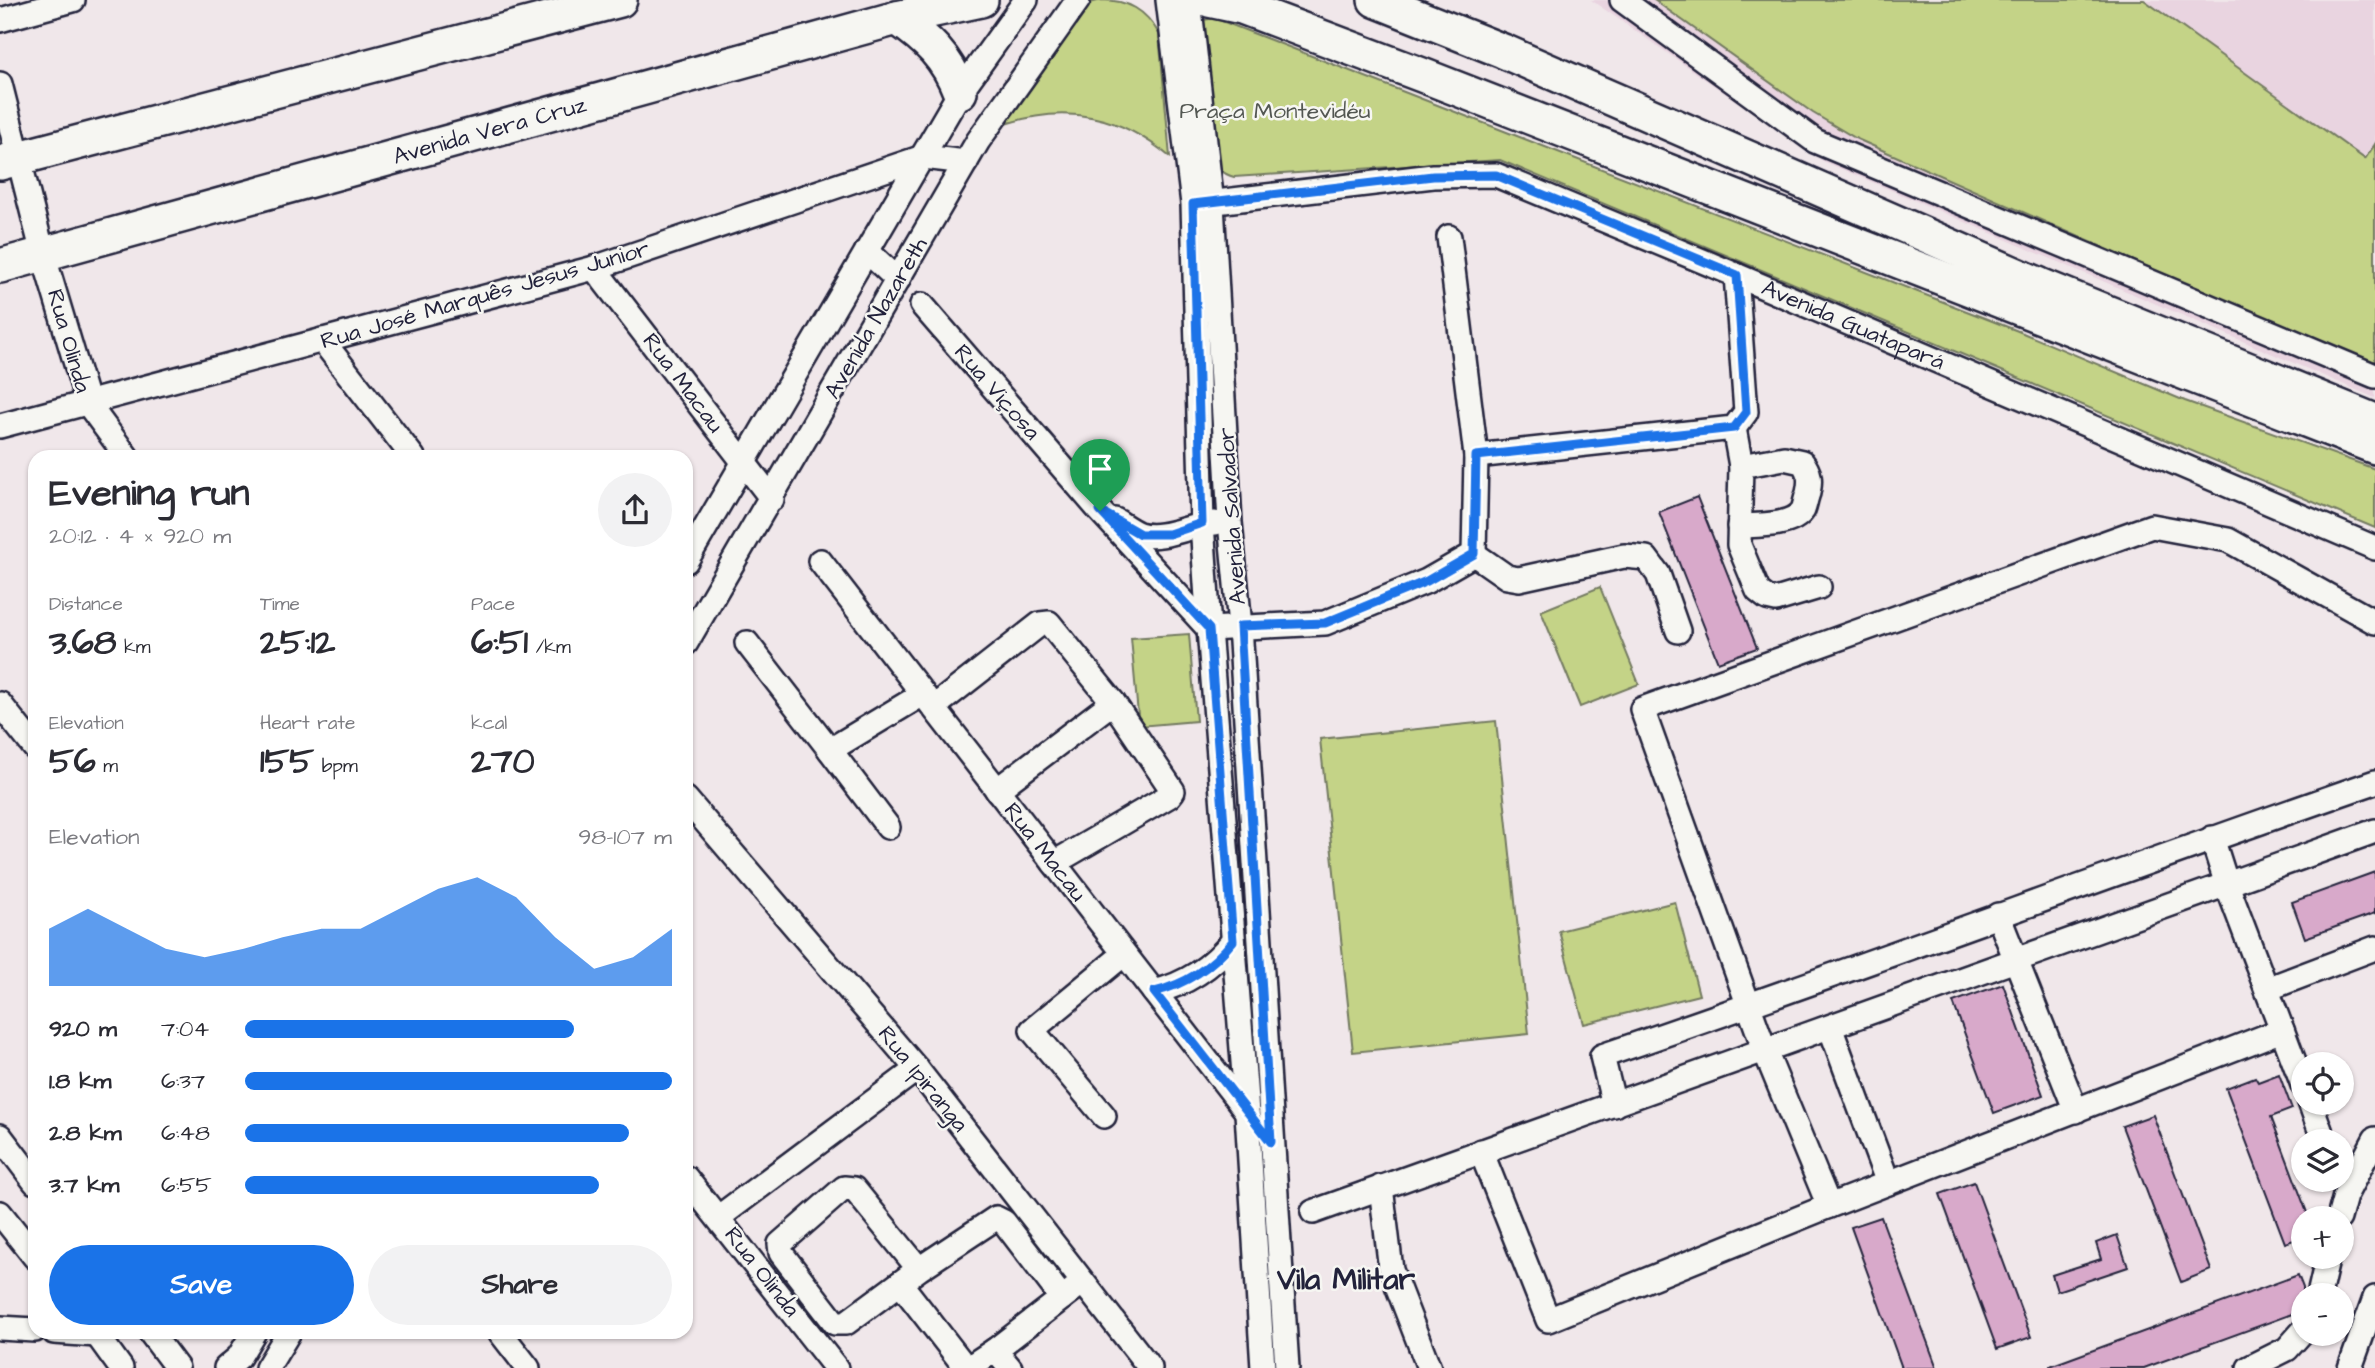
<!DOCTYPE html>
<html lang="en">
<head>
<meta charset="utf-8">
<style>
  body { margin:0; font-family:"Architects Daughter",sans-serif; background:#f2f2f3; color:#2b2b33; height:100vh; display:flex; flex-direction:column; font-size:26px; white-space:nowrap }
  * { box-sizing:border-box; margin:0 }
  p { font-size:23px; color:#7c7c81 }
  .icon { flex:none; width:38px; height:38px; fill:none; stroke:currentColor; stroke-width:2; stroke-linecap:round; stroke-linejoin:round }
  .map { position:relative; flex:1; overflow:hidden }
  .details { position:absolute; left:28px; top:450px; width:665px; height:889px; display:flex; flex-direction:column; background:#fff; border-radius:21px; box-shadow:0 2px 5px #0004 }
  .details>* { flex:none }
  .buttons { position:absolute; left:2291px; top:1052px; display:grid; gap:14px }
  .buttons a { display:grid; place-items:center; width:63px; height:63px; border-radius:50%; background:#fff; box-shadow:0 2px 5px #0004; font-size:35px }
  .pin { position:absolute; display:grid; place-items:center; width:60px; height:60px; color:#fff; margin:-72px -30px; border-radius:50% 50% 50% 0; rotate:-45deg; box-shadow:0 0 7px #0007 }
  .pin .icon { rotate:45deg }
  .round { display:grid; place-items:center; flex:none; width:74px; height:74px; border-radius:37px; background:#f2f2f3 }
  .headline { display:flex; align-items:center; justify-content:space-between; height:119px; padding:0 21px }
  h1 { font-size:38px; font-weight:700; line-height:52px }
  .metrics { display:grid; grid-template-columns:repeat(3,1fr); gap:10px; height:119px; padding:7px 21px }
  .metrics div { display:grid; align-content:center }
  .metrics b { font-size:35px; font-weight:700 }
  .metrics small { font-size:19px; font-weight:400 }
  .metrics p { font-size:19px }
  .chart { height:196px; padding:14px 21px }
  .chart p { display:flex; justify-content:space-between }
  .chart svg { width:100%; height:126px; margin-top:7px; fill:#1a73e8; opacity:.7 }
  .action { display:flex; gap:14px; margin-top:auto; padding:14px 21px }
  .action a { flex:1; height:80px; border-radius:42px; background:#1a73e8; color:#fff; font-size:28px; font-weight:700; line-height:80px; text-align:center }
  .action a+a { background:#f2f2f3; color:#2b2b33 }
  ul { padding:0 21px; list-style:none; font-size:23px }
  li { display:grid; grid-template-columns:112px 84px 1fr; align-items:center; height:52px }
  li i { height:18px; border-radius:9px; background:#1a73e8 }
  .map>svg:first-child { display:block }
  .built { fill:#e9d4e0 }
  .green { fill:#c4d387; stroke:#737a61; stroke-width:2 }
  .building { fill:#d8a9ca; stroke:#22223b; stroke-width:2 }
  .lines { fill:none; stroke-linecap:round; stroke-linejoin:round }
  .minor-casing { stroke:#22223b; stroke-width:28 }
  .highway-casing { stroke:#22223b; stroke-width:38 }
  .minor { stroke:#f6f6f2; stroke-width:23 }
  .highway { stroke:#f6f6f2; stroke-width:33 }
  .route-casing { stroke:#fff; stroke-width:14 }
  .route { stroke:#1a73e8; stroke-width:9 }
  .labels { text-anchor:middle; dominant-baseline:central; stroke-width:5; stroke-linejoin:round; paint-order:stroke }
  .park-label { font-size:23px; fill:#535752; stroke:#f6f6f2 }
  .street-label { font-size:23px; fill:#22223b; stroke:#f6f6f2 }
  .district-label { font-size:30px; font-weight:bold; fill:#22223b; stroke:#f6f6f2 }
</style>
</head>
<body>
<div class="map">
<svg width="2375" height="1368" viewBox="0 0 2375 1368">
  <rect width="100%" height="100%" fill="#f0e7ea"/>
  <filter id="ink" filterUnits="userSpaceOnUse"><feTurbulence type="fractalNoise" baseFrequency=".0143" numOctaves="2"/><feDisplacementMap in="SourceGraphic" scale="14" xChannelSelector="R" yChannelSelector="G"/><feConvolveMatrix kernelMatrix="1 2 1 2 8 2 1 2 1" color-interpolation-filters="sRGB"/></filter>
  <g filter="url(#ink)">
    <polygon class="built" points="1591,0 2375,0 2375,398 1823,161"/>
    <g class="green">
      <path d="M 1101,0 C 1128,0 1146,10 1159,34 L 1170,157 C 1120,115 1068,104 1005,124 L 1069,16 L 1090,3 Z"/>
      <polygon points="1654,0 2144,0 2365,159 2375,144 2375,363 2284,327 1857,139 1813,113"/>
      <path d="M 1214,18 L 2018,331 L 2185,401 L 2375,469 L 2375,528 L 1500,160 L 1234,177 C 1223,174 1218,169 1214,158 L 1204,20 Z"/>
      <polygon points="1600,587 1639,684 1580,707 1541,611"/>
      <polygon points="1189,634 1196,721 1139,726 1131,638"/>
      <polygon points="1496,721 1529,1034 1353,1052 1320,739"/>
      <polygon points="1675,902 1699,995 1584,1024 1559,931"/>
    </g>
    <g class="building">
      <polygon points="1697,497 1757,648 1718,662 1659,512"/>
      <polygon points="2375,872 2375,913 2305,938 2292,902"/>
      <polygon points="2003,984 2043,1095 1994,1113 1953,1002"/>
      <polygon points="2279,1074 2292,1109 2271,1117 2309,1218 2303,1218 2303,1237 2285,1243 2226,1088 2255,1077 2258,1082"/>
      <polygon points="2153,1115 2211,1270 2181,1282 2122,1126"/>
      <polygon points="1974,1182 2031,1337 1997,1349 1940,1194"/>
      <polygon points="1881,1217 1937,1368 1902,1368 1851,1227"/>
      <polygon points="2117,1235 2128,1267 2057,1291 2052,1275 2101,1259 2096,1243"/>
      <polygon points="2298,1275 2303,1288 2303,1310 2144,1368 2050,1368 2050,1366"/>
    </g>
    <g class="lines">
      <g class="minor-casing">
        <g id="minor">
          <polyline points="1168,0 1193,204 1202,523 1209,629 1247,1113 1263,1368"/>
          <polyline points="1189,0 1212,204 1230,522 1240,626 1287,1368"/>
          <polyline points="1622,0 1815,141 2375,376"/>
          <polyline points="0,20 73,0"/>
          <polyline points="0,84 43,254 88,404 127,457"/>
          <path id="s1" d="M 1199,204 L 1433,176 L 1496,175 L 1736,275 L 2375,548"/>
          <polyline points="1449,237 1476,456 1734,428 1746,412 1736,275"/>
          <polyline points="867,251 898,280"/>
          <polyline points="594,268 772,499"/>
          <polyline points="922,305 1100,511 1209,629 1325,623 1427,581 1474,554 1476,456"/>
          <polyline points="322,340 413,457"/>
          <polyline points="0,426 594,268 923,157 966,162"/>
          <polyline points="1734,428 1741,466 1739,545 1758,591 1767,598 1776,600 1819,587"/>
          <path d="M 1115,520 C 1122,524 1131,531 1139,534 C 1163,541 1191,524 1215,523"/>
          <path d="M 1739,526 C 1757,525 1792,527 1803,510 C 1805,505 1806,498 1808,493 C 1811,480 1810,472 1802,462 L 1784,458 L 1741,466"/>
          <polyline points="1474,554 1507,577 1519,579 1624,556 1646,558 1658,574 1678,631"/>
          <polyline points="686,561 960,92 1026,0"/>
          <polyline points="820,561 1247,1112"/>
          <polyline points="686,643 978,141 1078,0"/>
          <polyline points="747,643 830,750"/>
          <polyline points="0,704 35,748"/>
          <polyline points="934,707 1040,624 1049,623 1113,702 997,790"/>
          <polyline points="686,799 917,1069 1150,1368"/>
          <polyline points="888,827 830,750 923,694"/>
          <polyline points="2212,838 2227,885 2303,1085"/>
          <polyline points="1054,863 1169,796 1173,791 1113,702"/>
          <polyline points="1998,915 2076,1111"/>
          <polyline points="2267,989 2375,948"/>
          <path d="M 1154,992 C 1187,984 1212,967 1233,941"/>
          <polyline points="1830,1027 1888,1183"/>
          <polyline points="2310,1102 2324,1141"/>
          <path d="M 1614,1105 L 1602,1056 C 1861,968 2117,871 2375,782"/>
          <polyline points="1104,1116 1032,1030 1124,954"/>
          <polyline points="0,1136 35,1182"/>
          <polyline points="1481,1151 1548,1320 1829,1206 2282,1030"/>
          <polyline points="686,1178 836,1368"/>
          <polyline points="1381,1187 1391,1270 1429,1368"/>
          <polyline points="1829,1206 1765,1051 1642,709 2152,526 2228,540 2375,622"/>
          <polyline points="1313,1212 2375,831"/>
          <polyline points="0,1213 35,1257"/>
          <polyline points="719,1217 917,1069"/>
          <polyline points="2339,1218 2345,1196 2375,1139"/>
          <polyline points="919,1269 854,1189 844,1188 780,1244 781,1253 835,1323 846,1323 919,1269 996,1218 1004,1222 1062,1298"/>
          <polyline points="900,1283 966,1368"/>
          <polyline points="2319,1295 2328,1256"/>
          <polyline points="0,1328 35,1330"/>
          <polyline points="54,1332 97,1335"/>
          <polyline points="95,1332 121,1368"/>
          <polyline points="150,1332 177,1368"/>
          <polyline points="500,1332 528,1368"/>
          <polyline points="995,1350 1010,1368"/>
          <polyline points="226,1368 239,1357 254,1332"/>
          <polyline points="267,1368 289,1332"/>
          <polyline points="968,1368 995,1350 1074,1289"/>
          <polyline points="2249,1368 2287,1349 2303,1331"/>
          <polyline points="2350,1368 2375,1298"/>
        </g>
      </g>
      <g class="highway-casing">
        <g id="highway">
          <polyline points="1209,0 1242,7 1422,75 2375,447"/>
          <polyline points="1375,0 1503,51 2040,285 2375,421"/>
          <path d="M 897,18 C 927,39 947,57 960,92"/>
          <polyline points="0,163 620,0"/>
          <path id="s2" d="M 0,266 L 897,18 L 981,0"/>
        </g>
      </g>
      <use href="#minor" class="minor"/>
      <use href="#highway" class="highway"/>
    </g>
  </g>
  <g class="lines" filter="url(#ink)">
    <g class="route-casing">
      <path id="route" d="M 1496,175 L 1737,275 L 1746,412 L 1734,428 L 1476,456 L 1474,554 L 1427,581 L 1325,623 L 1240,626 L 1271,1142 L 1154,992 C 1187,984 1212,967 1233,941 L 1209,629 L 1100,511 L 1140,534 L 1169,534 L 1202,523 L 1193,204 L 1433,176 Z"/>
    </g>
    <use href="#route" class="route"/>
  </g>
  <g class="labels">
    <g class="park-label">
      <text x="1275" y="111">Praça Montevidéu</text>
    </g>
    <g class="street-label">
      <text stroke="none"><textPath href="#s2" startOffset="508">Avenida Vera Cruz</textPath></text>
      <text transform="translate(485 295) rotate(-16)">Rua José Marquês Jesus Junior</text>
      <text transform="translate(876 318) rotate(-60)">Avenida Nazareth</text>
      <text stroke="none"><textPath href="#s1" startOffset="686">Avenida Guatapará</textPath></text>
      <text transform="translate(69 341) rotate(74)">Rua Olinda</text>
      <text transform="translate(683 383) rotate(53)">Rua Macau</text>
      <text transform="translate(997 392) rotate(49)">Rua Viçosa</text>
      <text transform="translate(1232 516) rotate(-94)">Avenida Salvador</text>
      <text transform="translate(1045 852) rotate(52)">Rua Macau</text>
      <text transform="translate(923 1079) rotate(51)">Rua Ipiranga</text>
      <text transform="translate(762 1272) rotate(52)">Rua Olinda</text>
    </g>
    <g class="district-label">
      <text x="1346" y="1280">Vila Militar</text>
    </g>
  </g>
</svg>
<div class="buttons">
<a><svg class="icon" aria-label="locate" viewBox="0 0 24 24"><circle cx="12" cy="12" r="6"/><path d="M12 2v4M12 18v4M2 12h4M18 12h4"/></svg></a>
<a><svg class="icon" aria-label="layers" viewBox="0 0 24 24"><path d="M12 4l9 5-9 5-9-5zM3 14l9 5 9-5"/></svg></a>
<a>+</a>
<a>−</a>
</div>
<div class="pin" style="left:1100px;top:511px;background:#1e9e55"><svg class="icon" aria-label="arrive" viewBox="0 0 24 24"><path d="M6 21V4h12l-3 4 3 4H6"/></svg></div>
<section class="details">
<div class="headline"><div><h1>Evening run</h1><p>20:12 · 4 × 920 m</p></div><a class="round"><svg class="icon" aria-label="share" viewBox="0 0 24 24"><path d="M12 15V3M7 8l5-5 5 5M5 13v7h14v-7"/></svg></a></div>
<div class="metrics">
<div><p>Distance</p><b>3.68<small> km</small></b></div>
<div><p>Time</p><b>25:12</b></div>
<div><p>Pace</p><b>6:51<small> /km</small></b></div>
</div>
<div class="metrics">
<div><p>Elevation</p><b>56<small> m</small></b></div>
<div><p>Heart rate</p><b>155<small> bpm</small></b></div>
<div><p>kcal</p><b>270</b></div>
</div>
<div class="chart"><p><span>Elevation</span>98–107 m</p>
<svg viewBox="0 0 160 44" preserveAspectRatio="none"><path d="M0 44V24L10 17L20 24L30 31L40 34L50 31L60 27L70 24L80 24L90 17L100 10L110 6L120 13L130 27L140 38L150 34L160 24V44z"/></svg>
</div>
<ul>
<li><b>920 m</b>7:04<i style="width:77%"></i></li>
<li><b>1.8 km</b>6:37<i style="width:100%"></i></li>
<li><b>2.8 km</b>6:48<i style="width:90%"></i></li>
<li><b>3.7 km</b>6:55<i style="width:83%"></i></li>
</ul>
<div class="action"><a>Save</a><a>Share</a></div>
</section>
</div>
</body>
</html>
